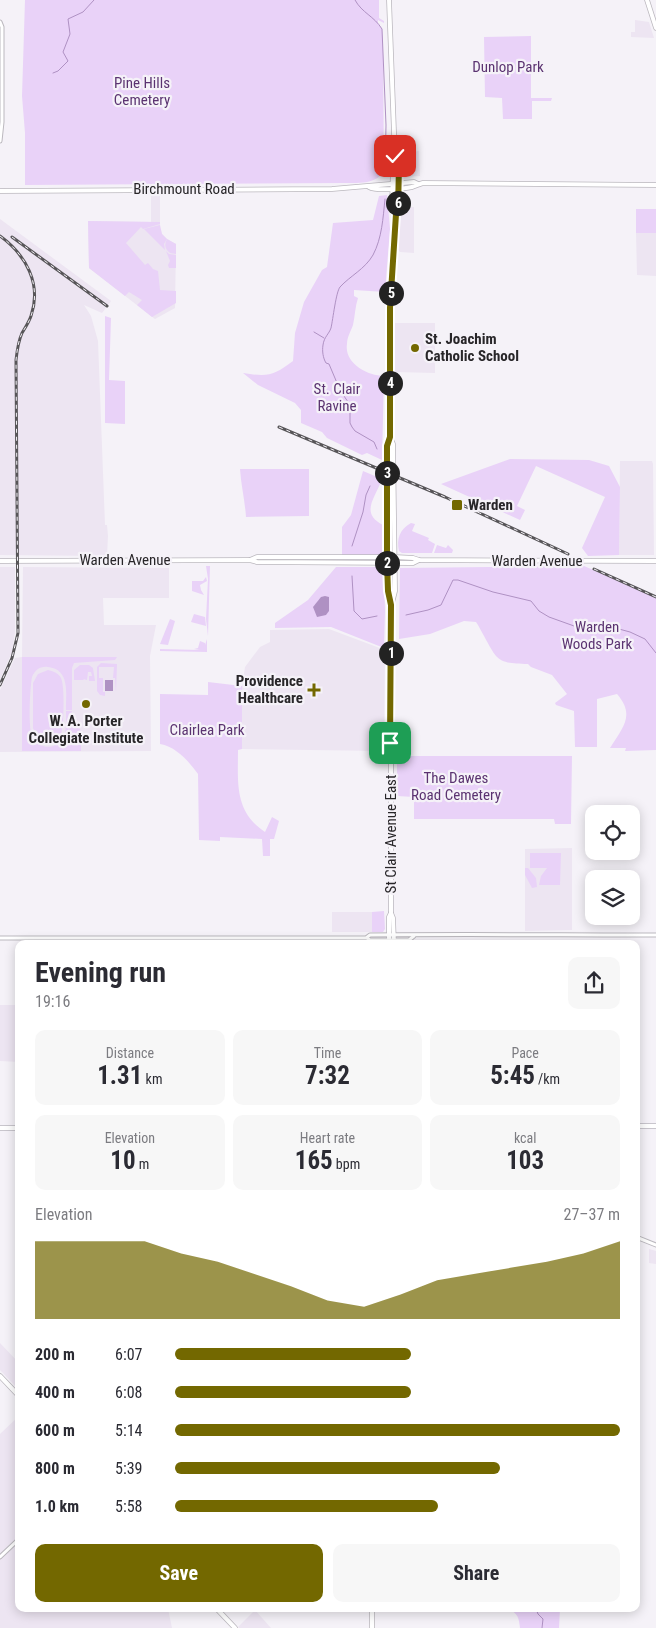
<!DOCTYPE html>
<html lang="en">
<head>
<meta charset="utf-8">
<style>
  body { margin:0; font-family:"Roboto Condensed",sans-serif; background:#f7f7f7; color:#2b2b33; height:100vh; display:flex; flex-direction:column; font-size:19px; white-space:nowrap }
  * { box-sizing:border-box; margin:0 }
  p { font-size:16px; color:#7c7c81 }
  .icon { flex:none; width:28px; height:28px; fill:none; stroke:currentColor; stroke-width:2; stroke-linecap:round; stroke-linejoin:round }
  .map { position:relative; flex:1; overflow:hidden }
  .details { position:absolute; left:15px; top:940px; width:625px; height:672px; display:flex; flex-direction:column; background:#fff; border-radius:10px; box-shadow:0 2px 12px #0003 }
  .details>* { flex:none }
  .fabs { position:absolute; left:585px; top:805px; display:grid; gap:10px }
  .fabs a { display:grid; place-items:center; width:55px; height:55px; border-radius:10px; background:#fff; box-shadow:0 2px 12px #0003; font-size:25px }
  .pin { position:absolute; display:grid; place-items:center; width:42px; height:42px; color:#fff; margin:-21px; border-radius:10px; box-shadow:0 2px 8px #0006 }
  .km { position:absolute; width:25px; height:25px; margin:-12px; border-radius:50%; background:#222; color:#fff; font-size:14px; line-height:25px; text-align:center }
  .round { display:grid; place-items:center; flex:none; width:52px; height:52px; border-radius:10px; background:#f7f7f7 }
  .head { display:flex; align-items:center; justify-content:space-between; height:85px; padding:0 20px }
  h1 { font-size:28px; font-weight:700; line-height:38px }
  .metrics { display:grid; grid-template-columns:repeat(3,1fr); gap:8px; height:85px; padding:5px 20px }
  .metrics div { display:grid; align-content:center; border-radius:10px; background:#f7f7f7; text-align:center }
  .metrics b { font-size:25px; font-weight:700 }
  .metrics small { font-size:14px; font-weight:400 }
  .metrics p { font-size:14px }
  .chart { height:140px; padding:10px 20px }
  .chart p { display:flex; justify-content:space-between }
  .chart svg { width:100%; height:90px; margin-top:5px; fill:#736800; opacity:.7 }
  .primary-button { display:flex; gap:10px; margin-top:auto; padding:10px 20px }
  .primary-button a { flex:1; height:58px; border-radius:10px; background:#736800; color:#fff; font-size:20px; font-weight:700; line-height:58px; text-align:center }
  .primary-button a+a { background:#f7f7f7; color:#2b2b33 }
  ul { padding:0 20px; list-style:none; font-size:16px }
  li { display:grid; grid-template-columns:80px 60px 1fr; align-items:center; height:38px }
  li i { height:12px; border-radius:6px; background:#736800 }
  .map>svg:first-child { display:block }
  .built { fill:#ede5f2 }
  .green { fill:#e9d2f8 }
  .water { fill:#af91c3 }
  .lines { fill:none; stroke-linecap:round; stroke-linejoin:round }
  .stream { stroke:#af91c3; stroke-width:1 }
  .tertiary-casing { stroke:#bbb8be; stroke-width:5 }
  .secondary-casing { stroke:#bbb8be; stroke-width:5.5 }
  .tertiary { stroke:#fff; stroke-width:3 }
  .secondary { stroke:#fff; stroke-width:4 }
  .rail-casing { stroke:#575558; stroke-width:3 }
  .rail { stroke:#f5f2f8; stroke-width:1; stroke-dasharray:4; stroke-linecap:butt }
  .route-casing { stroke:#fff; stroke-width:10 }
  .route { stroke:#736800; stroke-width:6 }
  .poi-dot { fill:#736800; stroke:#f5f2f8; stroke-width:2 }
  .labels { text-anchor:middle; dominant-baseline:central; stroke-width:4.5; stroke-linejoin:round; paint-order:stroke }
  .park-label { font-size:15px; fill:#5b3371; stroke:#f5f2f8 }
  .street-label { font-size:15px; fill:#282629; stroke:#f5f2f8 }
  .poi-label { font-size:15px; font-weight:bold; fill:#282629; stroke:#f5f2f8; text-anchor:start }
</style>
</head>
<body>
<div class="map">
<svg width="656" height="1628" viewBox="0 0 656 1628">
  <rect width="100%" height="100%" fill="#f5f2f8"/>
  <g class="built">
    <polygon points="635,20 649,22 654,38 631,37 631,32 635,32"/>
    <polygon points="419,151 420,176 402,177 399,153"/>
    <polygon points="151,194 159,194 160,196 160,229 162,234 167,239 176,244 175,308 155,319 89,268 88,221 151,222"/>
    <polygon points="414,207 414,253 400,252 398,250 400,216 402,208"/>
    <polygon points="0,219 111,301 102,313 84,305 91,316 98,341 105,525 107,525 108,536 107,556 0,555"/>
    <polygon points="636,233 656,233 656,276 637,275"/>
    <polygon points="395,323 435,323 435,373 395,372"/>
    <polygon points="620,461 652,461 653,464 654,555 619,555"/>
    <polygon points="0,567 15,567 15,632 12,652 0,680"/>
    <polygon points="23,567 169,568 169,598 103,598 104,625 156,625 150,656 151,751 0,752 0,690 15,658 22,657"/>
    <polygon points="329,629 385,650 384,751 242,749 242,686 245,667 260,647 270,642 270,630"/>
    <polygon points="572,848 572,930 525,931 525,849"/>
    <rect x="332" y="912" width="40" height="20"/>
    <polygon points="0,1005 19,1005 19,1062 0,1061"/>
    <polygon points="649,1249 656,1251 656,1264 649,1263"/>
    <polygon points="0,1343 19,1363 19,1390 0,1370"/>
    <polygon points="19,1416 19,1609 168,1609 172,1628 0,1628 0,1434"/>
    <polygon points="255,1610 271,1628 239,1628 238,1627"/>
  </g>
  <g class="green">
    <path d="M 25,0 L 379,0 L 379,18 L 384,21 L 384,23 L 378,20 L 378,23 L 382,29 L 383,49 L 384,177 L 380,176 C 371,184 357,183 345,183 L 25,185 L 25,133 L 22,96 Z"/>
    <polygon points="531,36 531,98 552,98 551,101 532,101 532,119 503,119 502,98 485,97 484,37"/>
    <path d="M 387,195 L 390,229 L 385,292 L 354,290 L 354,296 L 358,298 C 355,307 355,316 353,325 C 351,331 347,337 347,344 C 344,363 367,376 384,376 L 382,460 L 367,453 L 362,455 L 327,438 L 322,432 L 301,423 L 301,410 L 295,403 L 258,385 L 243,373 C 268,377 273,376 293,361 L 295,333 L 304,302 L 322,270 L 327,267 L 333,223 L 373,220 L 379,196 Z"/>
    <rect x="636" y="209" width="20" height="24"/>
    <polygon points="88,221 160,222 160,224 143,229 141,227 126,243 145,265 148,263 153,269 158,271 160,290 176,291 176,303 152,317 137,305 142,300 129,292 125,296 89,268"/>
    <polygon points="160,225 162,234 167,239 164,244 165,250 144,229"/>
    <path d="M 167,239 L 176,244 L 176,254 L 170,253 C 165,249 164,245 167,239 Z"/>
    <polygon points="166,251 169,254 176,255 176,268 169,268 168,265 170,261"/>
    <polygon points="105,316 111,318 109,380 125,381 125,424 105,423"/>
    <polygon points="510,459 589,460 609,466 620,487 619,555 588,556 582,548 605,497 536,466 517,506 525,510 520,520 441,484"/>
    <path d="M 240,469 L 309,469 L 309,516 L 246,517 C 245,501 241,485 240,469 Z"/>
    <path d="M 363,471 L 382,479 C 376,497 359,513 383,525 L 384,551 L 379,555 L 342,555 L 342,527 L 351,515 Z"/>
    <path d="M 411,523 L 415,524 L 412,531 L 429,538 L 428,540 L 435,544 L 432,553 L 402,553 L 399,551 C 396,539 400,529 411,523 Z"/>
    <polygon points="437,545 446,548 448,545 453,550 452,553 434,553"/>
    <polygon points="206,566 210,566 208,636 206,619 208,579"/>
    <path d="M 584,566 L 656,597 L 656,750 L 625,751 L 626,748 L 610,748 C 622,728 636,716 617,694 L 597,699 L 597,747 L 575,747 L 574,711 L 556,705 L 555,703 L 567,694 L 552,675 L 531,667 L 528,664 C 498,663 498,662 484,636 C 481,631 479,626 476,622 L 464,621 L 430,634 L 399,639 L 400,568 Z"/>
    <polygon points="336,567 378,567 384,571 385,611 384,648 331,627 275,628 275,623 308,600"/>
    <polygon points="206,577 207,581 200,585 201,590 204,595 192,591 192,581 203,581"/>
    <polygon points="194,614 205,617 206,626 191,622"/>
    <polygon points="170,619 175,621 168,645 160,644"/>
    <polygon points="207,639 207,652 160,651 160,649 200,650 194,649 198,648 200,641 205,643 205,645"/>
    <path d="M 22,657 L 117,657 L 115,660 L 74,663 L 72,668 L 72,710 L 66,710 C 66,693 70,669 48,667 C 40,666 35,670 32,677 C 30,688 28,726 32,736 C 37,749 56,751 63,738 C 67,730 66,720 66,711 L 72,711 L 71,715 L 81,731 L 81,751 L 22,751 Z"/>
    <polygon points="101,663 117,664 116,692 115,678 113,678 114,667 99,667 99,678 103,678 103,692 105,692 105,696 100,695 97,691 97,667"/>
    <polygon points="80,665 89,665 93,668 95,681 89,681 89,676 92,676 91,672 88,672 87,680 83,679 84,680 74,680 74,670"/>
    <path d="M 48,670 C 53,671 58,673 61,678 C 65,686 64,729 60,738 C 54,744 46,745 38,740 L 35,735 L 33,728 L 33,683 L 38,674 Z"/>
    <path d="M 208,682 L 242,686 L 242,749 L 238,750 C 238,782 234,812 265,832 L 272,817 L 279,821 L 274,839 L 270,839 L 270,856 L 263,856 L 262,839 L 220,837 L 220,841 L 199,840 L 198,774 C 189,762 177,747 160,744 L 160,694 L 208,695 Z"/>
    <polygon points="397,754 409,756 572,756 571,824 555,824 554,819 414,819 414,797 397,796"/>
    <polygon points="530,853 561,853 560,885 539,885 541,876 547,868 530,868"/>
    <polygon points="525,868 528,868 536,878 537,887 532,888 525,875"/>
    <polygon points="384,911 385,929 383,932 372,932 372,912"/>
    <path d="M 508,1609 L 560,1609 L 559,1628 L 520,1628 C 519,1618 518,1613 508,1609 Z"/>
  </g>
  <g class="water">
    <polygon points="325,596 329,597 329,611 326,615 317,617 313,607 321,597"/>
    <rect x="105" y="680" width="8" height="11"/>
  </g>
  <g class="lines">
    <g class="stream">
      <path d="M 355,0 C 362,13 374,16 382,29 L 386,125 L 385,175"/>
      <polyline points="53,73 58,71 68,61 63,52 70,34 68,19 83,12 94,0"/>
      <polyline points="314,332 324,338"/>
      <path d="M 377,449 L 374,442 L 355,431 L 352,427 L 350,423 L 350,405 L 340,390 L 329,364 L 326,363 C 323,358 322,351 323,345 C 324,337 329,334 331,328 C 333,319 336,292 340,287 C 350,276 365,269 373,255 C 382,238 383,218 385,199"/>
      <polyline points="352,546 363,512 366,495 370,486"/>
      <polyline points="352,576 354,611 362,619 377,616"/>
      <polyline points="406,615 428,610 441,605 453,580 458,580 493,592 531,601 539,611 549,617 588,631 619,629 630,632 645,639 656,653"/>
      <polyline points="536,1609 538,1614 543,1619 542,1628"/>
    </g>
    <g class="tertiary-casing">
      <g id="tertiary">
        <polyline points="0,22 2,27 2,122 0,141"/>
        <path d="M 0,938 L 366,938 L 370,935 C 465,934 561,935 656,935"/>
        <polyline points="367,938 370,940 409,940 414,936"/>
        <polyline points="636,1237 656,1245"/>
        <polyline points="0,1557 19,1539"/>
      </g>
    </g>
    <g class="secondary-casing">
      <g id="secondary">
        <polyline points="389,0 395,159 393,165 392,210 396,214"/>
        <polyline points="647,0 656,28"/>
        <path d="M 369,187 C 376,191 404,189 412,187 C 416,186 419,184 423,183 L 656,185"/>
        <polyline points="0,191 332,189 414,182 418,184"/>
        <polyline points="390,437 393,444 395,591 392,603"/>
        <polyline points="250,560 257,557 394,557 413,558 419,560 656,561"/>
        <polyline points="0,561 250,560 257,562 413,563 419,560"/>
        <polyline points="391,913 393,918 394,944"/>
        <polyline points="389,944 389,917 391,913 391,605 387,563 387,446 390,437 390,308 396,214 398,210 399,165 395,159"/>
        <polyline points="636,1126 656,1126"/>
        <polyline points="0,1128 19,1128"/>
        <polyline points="0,1376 19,1396"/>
        <polyline points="217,1609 235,1628"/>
        <polyline points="372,1609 372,1628"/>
      </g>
    </g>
    <use href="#tertiary" class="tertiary"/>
    <use href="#secondary" class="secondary"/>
    <g class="rail-casing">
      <g id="rail">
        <path d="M 0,236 C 26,255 42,284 31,316 C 29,322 25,328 22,333 C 18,342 17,351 16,360 L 18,633 L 12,658 L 0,685"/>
        <polyline points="12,237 107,306"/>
        <polyline points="279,427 445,497 568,554"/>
        <polyline points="594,569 656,597"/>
      </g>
    </g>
    <use href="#rail" class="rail"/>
  </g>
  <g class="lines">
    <g class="route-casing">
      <polyline id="route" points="390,743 391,605 388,591 387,563 387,446 390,437 390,308 396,214 398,210 399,165 395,156"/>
    </g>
    <use href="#route" class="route"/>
  </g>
  <g class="poi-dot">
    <circle cx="415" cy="348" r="5"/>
    <rect x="451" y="499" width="12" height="12" rx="2.5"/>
    <path d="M311.5 682.5h5v5h5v5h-5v5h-5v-5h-5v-5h5z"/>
    <circle cx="86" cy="704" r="5"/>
  </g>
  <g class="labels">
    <g class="park-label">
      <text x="508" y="67">Dunlop Park</text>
      <text x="142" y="83">Pine Hills<tspan x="142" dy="17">Cemetery</tspan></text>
      <text x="337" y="389">St. Clair<tspan x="337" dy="17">Ravine</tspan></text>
      <text x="597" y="627">Warden<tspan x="597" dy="17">Woods Park</tspan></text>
      <text x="207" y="730">Clairlea Park</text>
      <text x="456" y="778">The Dawes<tspan x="456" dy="17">Road Cemetery</tspan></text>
    </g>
    <g class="street-label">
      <text x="184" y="189">Birchmount Road</text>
      <text x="125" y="560">Warden Avenue</text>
      <text x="537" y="561">Warden Avenue</text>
      <text transform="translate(391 834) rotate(-90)">St Clair Avenue East</text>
    </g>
    <g class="poi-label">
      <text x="425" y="339">St. Joachim<tspan x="425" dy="17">Catholic School</tspan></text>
      <text x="468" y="505">Warden</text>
      <text x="303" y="681" text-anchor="end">Providence<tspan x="303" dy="17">Healthcare</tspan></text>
      <text x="86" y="721" text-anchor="middle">W. A. Porter<tspan x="86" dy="17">Collegiate Institute</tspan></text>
    </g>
  </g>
</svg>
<div class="fabs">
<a><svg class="icon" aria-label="locate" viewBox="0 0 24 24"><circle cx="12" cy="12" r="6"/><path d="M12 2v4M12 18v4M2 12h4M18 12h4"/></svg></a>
<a><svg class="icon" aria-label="layers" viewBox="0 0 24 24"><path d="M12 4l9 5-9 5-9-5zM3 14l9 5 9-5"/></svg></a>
</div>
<div class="pin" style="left:390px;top:743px;background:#1e9e55"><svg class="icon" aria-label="arrive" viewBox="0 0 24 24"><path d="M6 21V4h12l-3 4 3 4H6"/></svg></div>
<div class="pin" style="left:395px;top:156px;background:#d93025"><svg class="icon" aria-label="check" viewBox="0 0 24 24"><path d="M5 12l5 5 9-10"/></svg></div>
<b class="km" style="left:391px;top:653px">1</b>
<b class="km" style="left:387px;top:563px">2</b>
<b class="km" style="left:387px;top:473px">3</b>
<b class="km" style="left:390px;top:383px">4</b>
<b class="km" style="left:391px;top:293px">5</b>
<b class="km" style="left:398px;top:203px">6</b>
<section class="details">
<div class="head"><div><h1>Evening run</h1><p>19:16</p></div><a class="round"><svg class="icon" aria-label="share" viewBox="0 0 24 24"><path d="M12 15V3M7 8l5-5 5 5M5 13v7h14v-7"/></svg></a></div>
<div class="metrics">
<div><p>Distance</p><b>1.31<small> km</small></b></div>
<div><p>Time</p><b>7:32</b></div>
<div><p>Pace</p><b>5:45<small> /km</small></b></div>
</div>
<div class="metrics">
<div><p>Elevation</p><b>10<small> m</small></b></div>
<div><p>Heart rate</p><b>165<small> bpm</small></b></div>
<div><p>kcal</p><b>103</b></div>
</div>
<div class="chart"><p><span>Elevation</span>27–37 m</p>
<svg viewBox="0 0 160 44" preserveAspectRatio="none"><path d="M0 44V6L10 6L20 6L30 6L40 12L50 16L60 22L70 28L80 35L90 38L100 32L110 25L120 22L130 19L140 16L150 12L160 6V44z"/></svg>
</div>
<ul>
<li><b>200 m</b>6:07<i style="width:53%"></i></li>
<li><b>400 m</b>6:08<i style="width:53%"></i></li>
<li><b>600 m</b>5:14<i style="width:100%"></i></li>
<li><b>800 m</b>5:39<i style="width:73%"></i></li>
<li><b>1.0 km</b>5:58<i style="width:59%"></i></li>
</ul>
<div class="primary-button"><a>Save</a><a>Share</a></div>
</section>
</div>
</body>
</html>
